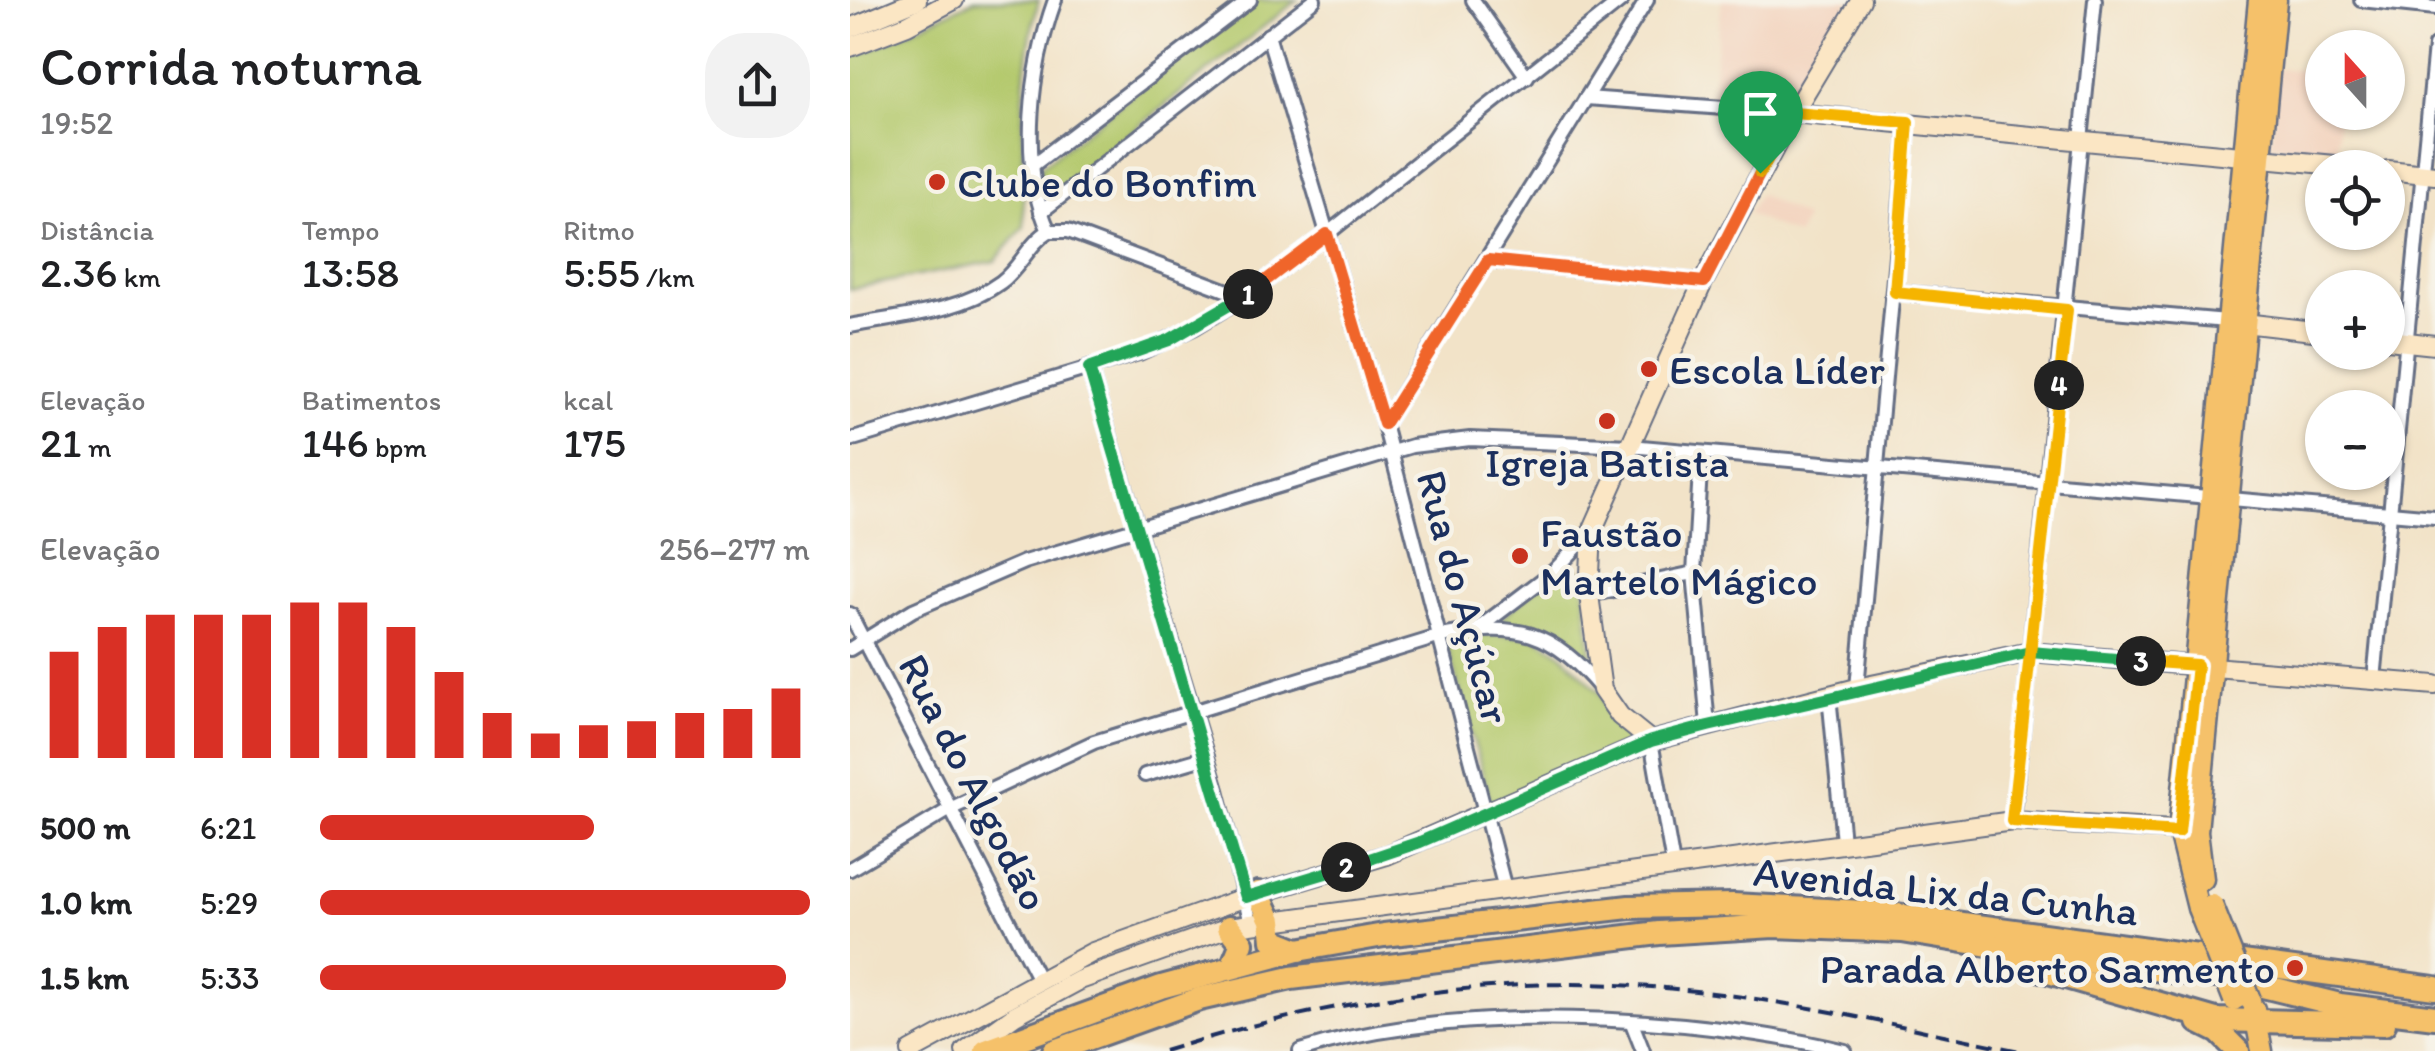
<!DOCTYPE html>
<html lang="pt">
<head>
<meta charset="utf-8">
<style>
  body { margin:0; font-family:Itim,sans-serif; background:#f2f2f2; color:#202124; height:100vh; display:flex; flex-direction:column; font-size:38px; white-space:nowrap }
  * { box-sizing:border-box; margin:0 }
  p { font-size:32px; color:#757577 }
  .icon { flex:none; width:55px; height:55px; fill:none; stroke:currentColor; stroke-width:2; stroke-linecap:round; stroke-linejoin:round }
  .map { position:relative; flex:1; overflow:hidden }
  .details { display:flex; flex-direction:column; background:#fff; width:850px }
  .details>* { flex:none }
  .needle { width:65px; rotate:339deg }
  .fabs { position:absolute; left:1455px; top:30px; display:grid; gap:20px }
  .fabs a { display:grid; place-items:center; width:100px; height:100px; border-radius:50%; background:#fff; box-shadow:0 2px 8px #0004; font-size:50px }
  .pin { position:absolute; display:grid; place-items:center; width:85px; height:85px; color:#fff; margin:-102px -42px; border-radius:50% 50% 50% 0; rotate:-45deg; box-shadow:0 0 10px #0007 }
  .pin .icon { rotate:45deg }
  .km { position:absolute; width:50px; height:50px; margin:-25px; border-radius:50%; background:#222; color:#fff; font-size:28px; line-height:50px; text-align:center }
  .round { display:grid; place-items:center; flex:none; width:105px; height:105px; border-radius:40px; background:#f2f2f2 }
  .headline { display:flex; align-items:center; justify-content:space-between; height:170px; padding:0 40px }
  h1 { font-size:55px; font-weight:600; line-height:75px }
  .figures { display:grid; grid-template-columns:repeat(3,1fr); gap:15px; height:170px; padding:10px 40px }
  .figures div { display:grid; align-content:center }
  .figures b { font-size:42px; font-weight:600 }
  .figures small { font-size:28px; font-weight:400 }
  .figures p { font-size:28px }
  .chart { height:280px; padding:20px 40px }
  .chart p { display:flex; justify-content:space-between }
  .chart svg { width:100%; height:180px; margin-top:10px; stroke:#d93025; stroke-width:6 }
  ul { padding:0 40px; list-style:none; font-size:32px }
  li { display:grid; grid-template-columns:160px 120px 1fr; align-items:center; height:75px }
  li i { height:25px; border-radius:12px; background:#d93025 }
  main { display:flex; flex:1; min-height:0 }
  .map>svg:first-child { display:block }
  .built { fill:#f3d4bf }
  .green { fill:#b4c96d; stroke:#687c66; stroke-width:2.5 }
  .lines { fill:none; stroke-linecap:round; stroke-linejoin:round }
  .street-casing { stroke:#666e83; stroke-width:18 }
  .secondary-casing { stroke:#666e83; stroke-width:22 }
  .primary-casing { stroke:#666e83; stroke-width:25 }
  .highway-casing { stroke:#666e83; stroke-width:28 }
  .street { stroke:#fff; stroke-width:12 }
  .secondary { stroke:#fbe6c4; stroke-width:18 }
  .primary { stroke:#f5c16b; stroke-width:20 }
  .highway { stroke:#f5c16b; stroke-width:22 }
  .rail { stroke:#1b2f5e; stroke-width:4; stroke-dasharray:15 8; stroke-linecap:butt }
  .primary-bridge-casing { stroke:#666e83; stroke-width:25; stroke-linecap:butt }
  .primary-bridge { stroke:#f5c16b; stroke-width:20 }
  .split-1-casing { stroke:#fff; stroke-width:20 }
  .split-2-casing { stroke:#fff; stroke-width:20 }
  .split-3-casing { stroke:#fff; stroke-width:20 }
  .split-4-casing { stroke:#fff; stroke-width:20 }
  .split-5-casing { stroke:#fff; stroke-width:20 }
  .split-1 { stroke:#f0652b; stroke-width:12 }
  .split-2 { stroke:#22a559; stroke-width:12 }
  .split-3 { stroke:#22a559; stroke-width:12 }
  .split-4 { stroke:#f5b400; stroke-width:12 }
  .split-5 { stroke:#f5b400; stroke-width:12 }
  .poi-dot { fill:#c8321e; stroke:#f7f3e8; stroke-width:4 }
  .labels { text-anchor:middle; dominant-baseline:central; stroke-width:9; stroke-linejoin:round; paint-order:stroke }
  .poi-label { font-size:42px; fill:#1b2f5e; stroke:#f7f3e8; text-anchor:start }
  .street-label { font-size:42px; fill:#1b2f5e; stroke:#f7f3e8 }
</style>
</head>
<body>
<main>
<section class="details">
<div class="headline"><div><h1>Corrida noturna</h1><p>19:52</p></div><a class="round"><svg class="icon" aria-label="share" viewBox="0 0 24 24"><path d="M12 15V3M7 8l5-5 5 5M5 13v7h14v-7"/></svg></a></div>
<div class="figures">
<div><p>Distância</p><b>2.36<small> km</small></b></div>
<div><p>Tempo</p><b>13:58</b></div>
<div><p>Ritmo</p><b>5:55<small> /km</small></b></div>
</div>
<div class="figures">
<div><p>Elevação</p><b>21<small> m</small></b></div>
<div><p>Batimentos</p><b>146<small> bpm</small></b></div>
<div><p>kcal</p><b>175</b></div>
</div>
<div class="chart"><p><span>Elevação</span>256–277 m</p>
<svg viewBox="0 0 160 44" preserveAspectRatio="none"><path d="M5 44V18M15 44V12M25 44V9M35 44V9M45 44V9M55 44V6M65 44V6M75 44V12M85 44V23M95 44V33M105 44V38M115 44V36M125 44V35M135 44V33M145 44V32M155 44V27"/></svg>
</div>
<ul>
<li><b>500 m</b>6:21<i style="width:56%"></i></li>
<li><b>1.0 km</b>5:29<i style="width:100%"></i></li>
<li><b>1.5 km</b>5:33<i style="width:95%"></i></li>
</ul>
</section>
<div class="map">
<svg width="1585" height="1051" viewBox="0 0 1585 1051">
  <rect width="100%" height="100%" fill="#f7f3e8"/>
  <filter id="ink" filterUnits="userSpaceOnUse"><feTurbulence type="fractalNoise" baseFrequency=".01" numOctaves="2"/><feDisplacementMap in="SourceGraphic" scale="20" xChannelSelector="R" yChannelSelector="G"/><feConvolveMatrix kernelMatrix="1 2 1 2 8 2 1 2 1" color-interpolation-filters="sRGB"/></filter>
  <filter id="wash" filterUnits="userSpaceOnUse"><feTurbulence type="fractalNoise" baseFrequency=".0048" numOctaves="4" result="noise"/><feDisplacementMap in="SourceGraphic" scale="40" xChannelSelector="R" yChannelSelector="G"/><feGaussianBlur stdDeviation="2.25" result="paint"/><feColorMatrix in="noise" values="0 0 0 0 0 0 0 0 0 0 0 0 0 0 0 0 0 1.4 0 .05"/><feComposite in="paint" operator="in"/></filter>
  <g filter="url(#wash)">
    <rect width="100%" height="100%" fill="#f2e3c8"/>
    <g class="built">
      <polygon points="872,0 1000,0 944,103 861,98"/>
      <polygon points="1428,69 1472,70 1472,112 1488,113 1487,149 1421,145"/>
      <polygon points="909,194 955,218 947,236 898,214"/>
    </g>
    <g class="green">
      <path d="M 124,0 L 189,0 C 167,75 173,150 174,227 L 145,261 L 0,289 L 0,55 L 18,51 Z"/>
      <polygon points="404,0 447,0 195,201 190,167"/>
      <polygon points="713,566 733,572 743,670 719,646 649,620"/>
      <polygon points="614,634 684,636 712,654 750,693 760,719 796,739 641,804 596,642"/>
    </g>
  </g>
  <g filter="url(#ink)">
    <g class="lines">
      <g class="street-casing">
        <g id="street">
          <polyline points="623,0 677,77"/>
          <polyline points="1511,0 1585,8"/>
          <polyline points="418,35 534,424 655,889"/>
          <polyline points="736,98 943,113"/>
          <polyline points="183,165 400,0"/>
          <polyline points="191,212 464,0"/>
          <polyline points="199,231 218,231 394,297"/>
          <polyline points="638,260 853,282"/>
          <polyline points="1045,292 1377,321"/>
          <path d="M 0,326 C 49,316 109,313 151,282 C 170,268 179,243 199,231 C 168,164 181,67 205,0"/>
          <polyline points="239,368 367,790 401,923"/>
          <polyline points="534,424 797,0"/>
          <polyline points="0,440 289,353 345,327 394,297 477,234 772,0"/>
          <polyline points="851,453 844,573 858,725"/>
          <polyline points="739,595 844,573"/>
          <polyline points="0,614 189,980"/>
          <polyline points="629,628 704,571 742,531"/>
          <polyline points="0,649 63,610 174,562 562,446 620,439 780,446 1585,517"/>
          <polyline points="1524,680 1585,46"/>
          <polyline points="1007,688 1058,122"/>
          <polyline points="979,695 993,842"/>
          <polyline points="801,741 823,865"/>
          <polyline points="295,775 357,757"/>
          <polyline points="1163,821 1245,0"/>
          <path d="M 0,869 L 102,808 L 244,742 L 591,636 C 667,621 702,630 752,690"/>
          <polyline points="782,1023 793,1051"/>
          <path d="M 450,1051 C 602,1002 840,1014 995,1051"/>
        </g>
      </g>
      <g class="secondary-casing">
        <g id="secondary">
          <polyline points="0,28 67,0"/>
          <polyline points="0,47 57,25 104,0"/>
          <polyline points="943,113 1516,168"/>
          <polyline points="1538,170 1585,175"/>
          <polyline points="1394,323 1472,332"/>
          <polyline points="1538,340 1585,345"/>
          <polyline points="801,741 770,716 752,690 739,595 742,531 853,282 943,113 1011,0"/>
          <polyline points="61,1051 243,952 396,897 537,855 801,741 1007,688 1180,652 1585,685"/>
          <polyline points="115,1051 165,1015 230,980 379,927 1163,821 1342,831"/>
        </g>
      </g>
      <g class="primary-casing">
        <g id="primary">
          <polyline points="1353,879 1347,831 1426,0"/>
          <polyline points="1348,908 1329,832 1409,0"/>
          <polyline points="1404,1009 1412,1051"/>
        </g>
      </g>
      <g class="highway-casing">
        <g id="highway">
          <polyline points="408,893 421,920 423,940 448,950"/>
          <polyline points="379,927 392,943 382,967"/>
          <polyline points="1160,961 1366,1020 1534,1024"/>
          <polyline points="1349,1022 1369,1032 1388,1051"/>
          <polyline points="136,1051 311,987 448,950 534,935 779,907 883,905 1032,913 1585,988"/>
          <polyline points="204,1051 349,999 441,978 809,933 924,926 1052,931 1243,962 1376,977 1490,1005 1585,1017"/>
        </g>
      </g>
      <use href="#street" class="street"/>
      <use href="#secondary" class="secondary"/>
      <use href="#primary" class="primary"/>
      <use href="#highway" class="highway"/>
      <path class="rail" d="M 314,1051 C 472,1001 636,975 802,987 C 926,996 1048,1026 1170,1051"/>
      <g class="primary-bridge-casing">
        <g id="primary-bridge">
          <polyline points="1362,905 1400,1000"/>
          <polyline points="1348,908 1384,1000"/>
        </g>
      </g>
      <use href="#primary-bridge" class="primary-bridge"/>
    </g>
  </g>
  <g class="lines" filter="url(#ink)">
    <g class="split-1-casing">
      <polyline id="split-1" points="398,294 477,234 534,424 638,260 854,282 910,173"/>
    </g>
    <g class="split-2-casing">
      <polyline id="split-2" points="398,294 319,340 239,368 396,897 496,867"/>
    </g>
    <g class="split-3-casing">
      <polyline id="split-3" points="496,867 570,842 801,741 858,726 1180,652 1291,661"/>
    </g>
    <g class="split-4-casing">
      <polyline id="split-4" points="1209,385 1162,821 1329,832 1347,665 1291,661"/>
    </g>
    <g class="split-5-casing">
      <polyline id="split-5" points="910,173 943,113 1058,122 1045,292 1217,310 1209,385"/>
    </g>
    <use href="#split-1" class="split-1"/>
    <use href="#split-2" class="split-2"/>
    <use href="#split-3" class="split-3"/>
    <use href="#split-4" class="split-4"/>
    <use href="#split-5" class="split-5"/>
  </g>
  <g class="poi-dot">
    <circle cx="87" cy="182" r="10"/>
    <circle cx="799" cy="369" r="10"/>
    <circle cx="757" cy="421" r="10"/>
    <circle cx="670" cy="556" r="10"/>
    <circle cx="1445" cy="968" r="10"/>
  </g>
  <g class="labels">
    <g class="poi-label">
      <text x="107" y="182">Clube do Bonfim</text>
      <text x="819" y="369">Escola Líder</text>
      <text x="757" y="462" text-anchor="middle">Igreja Batista</text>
      <text x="690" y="532">Faustão<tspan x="690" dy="48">Martelo Mágico</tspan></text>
      <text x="1425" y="968" text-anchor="end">Parada Alberto Sarmento</text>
    </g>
    <g class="street-label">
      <text transform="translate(614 597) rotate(75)">Rua do Açúcar</text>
      <text transform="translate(124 782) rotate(63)">Rua do Algodão</text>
      <text transform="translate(1096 891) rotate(6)">Avenida Lix da Cunha</text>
    </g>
  </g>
</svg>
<div class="fabs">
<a><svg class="needle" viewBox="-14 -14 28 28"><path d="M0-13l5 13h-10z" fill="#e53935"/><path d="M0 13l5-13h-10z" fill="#757577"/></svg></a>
<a><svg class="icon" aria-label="locate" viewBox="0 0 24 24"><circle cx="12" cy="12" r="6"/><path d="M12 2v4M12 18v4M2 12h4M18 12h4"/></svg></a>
<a>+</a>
<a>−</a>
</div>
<div class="pin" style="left:910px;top:173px;background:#1e9e55"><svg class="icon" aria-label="arrive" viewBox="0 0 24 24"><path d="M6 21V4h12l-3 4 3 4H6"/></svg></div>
<b class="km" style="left:398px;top:294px">1</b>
<b class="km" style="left:496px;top:867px">2</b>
<b class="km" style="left:1291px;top:661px">3</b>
<b class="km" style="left:1209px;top:385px">4</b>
</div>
</main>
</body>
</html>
